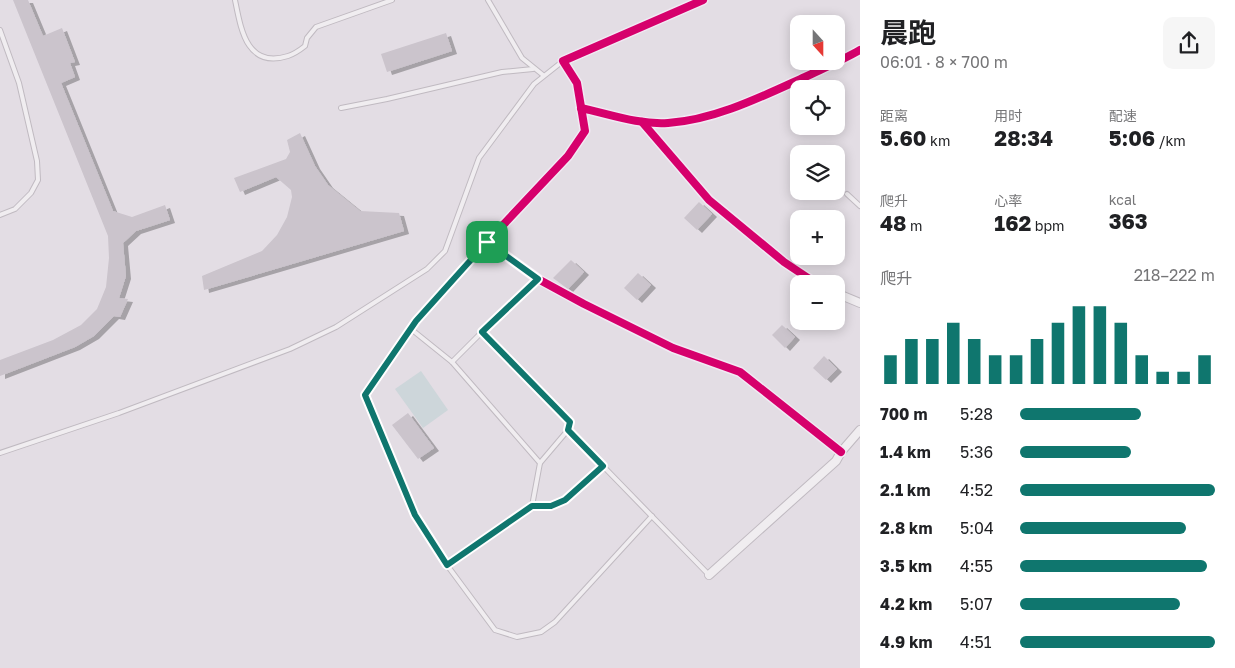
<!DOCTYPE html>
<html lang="zh">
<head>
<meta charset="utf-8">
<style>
  body { margin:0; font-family:"Golos Text","Noto Sans SC",sans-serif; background:#f6f6f6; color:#202124; height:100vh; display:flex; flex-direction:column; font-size:19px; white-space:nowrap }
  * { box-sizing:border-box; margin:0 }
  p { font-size:16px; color:#757577 }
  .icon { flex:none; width:28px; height:28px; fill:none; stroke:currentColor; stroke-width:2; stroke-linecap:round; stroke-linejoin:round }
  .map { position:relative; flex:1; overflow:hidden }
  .details { display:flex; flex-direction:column; background:#fff; width:375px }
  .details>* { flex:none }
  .needle { width:32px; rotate:159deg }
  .controls { position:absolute; left:790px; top:15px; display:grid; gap:10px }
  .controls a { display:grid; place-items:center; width:55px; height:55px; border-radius:10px; background:#fff; box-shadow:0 2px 12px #0003; font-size:25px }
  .pin { position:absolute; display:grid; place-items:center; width:42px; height:42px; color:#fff; margin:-21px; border-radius:10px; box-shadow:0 2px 8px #0006 }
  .round { display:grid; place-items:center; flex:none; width:52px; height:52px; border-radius:10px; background:#f6f6f6 }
  .head { display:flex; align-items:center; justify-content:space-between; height:85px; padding:0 20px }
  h1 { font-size:28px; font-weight:700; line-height:38px }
  .metrics { display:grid; grid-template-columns:repeat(3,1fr); gap:8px; height:85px; padding:5px 20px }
  .metrics div { display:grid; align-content:center }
  .metrics b { font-size:21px; font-weight:700 }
  .metrics small { font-size:14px; font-weight:400 }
  .metrics p { font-size:14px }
  .chart { height:140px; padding:10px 20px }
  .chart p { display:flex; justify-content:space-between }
  .chart svg { width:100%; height:90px; margin-top:5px; stroke:#0f766e; stroke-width:6 }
  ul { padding:0 20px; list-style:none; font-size:16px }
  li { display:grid; grid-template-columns:80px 60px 1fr; align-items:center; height:38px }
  li i { height:12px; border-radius:6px; background:#0f766e }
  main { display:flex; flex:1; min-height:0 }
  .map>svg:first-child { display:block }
  .green { fill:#cdd6da }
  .building { fill:#cbc4cc; filter:url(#shadow) }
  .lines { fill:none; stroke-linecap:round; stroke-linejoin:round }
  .lane-casing { stroke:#c0bac1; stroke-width:6 }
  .street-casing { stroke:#c0bac1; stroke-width:10 }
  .lane { stroke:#f0edf0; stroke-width:4 }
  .street { stroke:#f0edf0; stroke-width:8 }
  .cycleway-casing { stroke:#f2eaf4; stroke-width:11 }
  .cycleway { stroke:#d6006c; stroke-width:8 }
  .route-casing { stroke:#fff; stroke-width:10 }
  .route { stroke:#0f766e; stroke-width:6 }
</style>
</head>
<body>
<main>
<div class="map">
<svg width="860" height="668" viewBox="0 0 860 668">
  <defs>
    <filter id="shadow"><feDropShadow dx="5" dy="3" stdDeviation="0" flood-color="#0004"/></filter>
  </defs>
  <rect width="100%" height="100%" fill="#e3dde4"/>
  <polygon class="green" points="421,371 448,410 423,428 395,389"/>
  <g class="building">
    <polygon points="13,0 28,0 43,36 62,28 75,62 70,63 75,77 61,83 113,211 132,217 165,205 170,220 136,231 123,243 126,276 119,298 128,299 120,317 114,316 94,336 75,347 0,376 0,360 53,340 81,325 97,309 106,287 109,258 108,236"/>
    <polygon points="446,33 452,51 387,72 381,54"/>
    <polygon points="300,133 315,166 328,185 360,211 399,213 404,231 204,290 202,276 262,251 277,235 287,217 292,197 291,190 276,177 240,192 234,178 286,159 290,152 287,140"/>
    <polygon points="699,202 712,214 697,230 684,218"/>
    <polygon points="571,260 584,272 568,289 553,278"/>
    <polygon points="638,273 651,285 637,300 624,288"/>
    <polygon points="782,325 795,337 785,348 772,335"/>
    <polygon points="824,356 837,369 826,380 813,368"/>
    <polygon points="408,413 434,448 418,459 392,425"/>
  </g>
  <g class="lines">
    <g class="lane-casing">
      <g id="lane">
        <path d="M 235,0 C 241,30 247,69 288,56 C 294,54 300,50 305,46 L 307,38 L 316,27 L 392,0"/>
        <polyline points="488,0 522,58 543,75"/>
        <polyline points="0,30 19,83 37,161 38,180 31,193 15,209 0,215"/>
        <polyline points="341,108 387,99 502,72 533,69"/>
        <polyline points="847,194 860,206"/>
        <polyline points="487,242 416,321 365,395 415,515 444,561 495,630 517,637 541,632 555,622 652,516"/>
        <polyline points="411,329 452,362 540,463 568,430 709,575"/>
        <polyline points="482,332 570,421 568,430"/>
        <polyline points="452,362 482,332 538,279"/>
        <polyline points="0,453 119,413 290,349 336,327 427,269 445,251 479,158 534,84 563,61"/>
        <polyline points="532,506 551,506 565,501 603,466"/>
        <polyline points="447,565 532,506 540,463"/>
      </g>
    </g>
    <g class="street-casing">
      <g id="street">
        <polyline points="703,0 563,61 577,83 585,131 568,156 487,242 538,279 584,304 673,348 740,372 841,452"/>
        <path d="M 581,108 C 609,114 639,125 668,123 C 715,120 763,96 805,77 C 824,68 843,60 860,50"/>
        <polyline points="642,122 709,200 784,262 817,284"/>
        <polyline points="836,293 860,303"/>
        <polyline points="709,575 836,461 841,452 860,430"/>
      </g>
    </g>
    <use href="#lane" class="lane"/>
    <use href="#street" class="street"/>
    <g class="cycleway-casing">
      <g id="cycleway">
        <polyline points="703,0 563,61 577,83 585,131 568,156 487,242 538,279 584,304 673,348 740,372 841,452"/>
        <path d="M 581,108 C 609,114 639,125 668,123 C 715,120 763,96 805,77 C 824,68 843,60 860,50"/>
        <polyline points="642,122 709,200 784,262 817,284"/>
      </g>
    </g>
    <use href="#cycleway" class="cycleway"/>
  </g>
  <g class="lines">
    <g class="route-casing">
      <polygon id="route" points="487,242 538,279 482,332 570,422 568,430 603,466 565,500 551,506 532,506 447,565 415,515 365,395 416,321"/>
    </g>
    <use href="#route" class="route"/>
  </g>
</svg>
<div class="controls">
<a><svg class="needle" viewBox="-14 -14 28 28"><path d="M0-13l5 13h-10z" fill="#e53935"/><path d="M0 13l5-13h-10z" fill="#757577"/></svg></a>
<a><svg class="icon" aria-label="locate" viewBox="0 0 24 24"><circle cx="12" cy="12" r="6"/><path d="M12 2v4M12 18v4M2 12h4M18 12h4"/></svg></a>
<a><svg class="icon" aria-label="layers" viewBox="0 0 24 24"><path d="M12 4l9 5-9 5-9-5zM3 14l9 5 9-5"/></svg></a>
<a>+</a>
<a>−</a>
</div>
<div class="pin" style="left:487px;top:242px;background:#1e9e55"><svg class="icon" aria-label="arrive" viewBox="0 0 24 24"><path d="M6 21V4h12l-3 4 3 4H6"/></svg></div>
</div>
<section class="details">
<div class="head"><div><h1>晨跑</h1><p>06:01 · 8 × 700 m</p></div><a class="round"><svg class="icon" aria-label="share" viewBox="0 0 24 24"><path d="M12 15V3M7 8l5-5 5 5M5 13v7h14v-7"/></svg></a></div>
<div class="metrics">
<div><p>距离</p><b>5.60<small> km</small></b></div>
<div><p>用时</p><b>28:34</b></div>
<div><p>配速</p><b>5:06<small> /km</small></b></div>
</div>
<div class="metrics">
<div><p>爬升</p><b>48<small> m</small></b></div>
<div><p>心率</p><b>162<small> bpm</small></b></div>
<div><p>kcal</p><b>363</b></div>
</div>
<div class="chart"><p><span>爬升</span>218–222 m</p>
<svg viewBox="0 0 160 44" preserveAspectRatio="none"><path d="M5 44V30M15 44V22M25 44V22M35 44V14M45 44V22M55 44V30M65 44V30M75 44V22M85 44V14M95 44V6M105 44V6M115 44V14M125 44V30M135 44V38M145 44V38M155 44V30"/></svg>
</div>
<ul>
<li><b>700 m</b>5:28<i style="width:62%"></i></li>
<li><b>1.4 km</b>5:36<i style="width:57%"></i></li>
<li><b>2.1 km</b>4:52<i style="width:100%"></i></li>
<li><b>2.8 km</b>5:04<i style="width:85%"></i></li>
<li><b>3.5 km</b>4:55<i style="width:96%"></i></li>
<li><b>4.2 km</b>5:07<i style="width:82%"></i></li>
<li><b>4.9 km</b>4:51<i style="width:100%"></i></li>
</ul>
</section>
</main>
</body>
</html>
